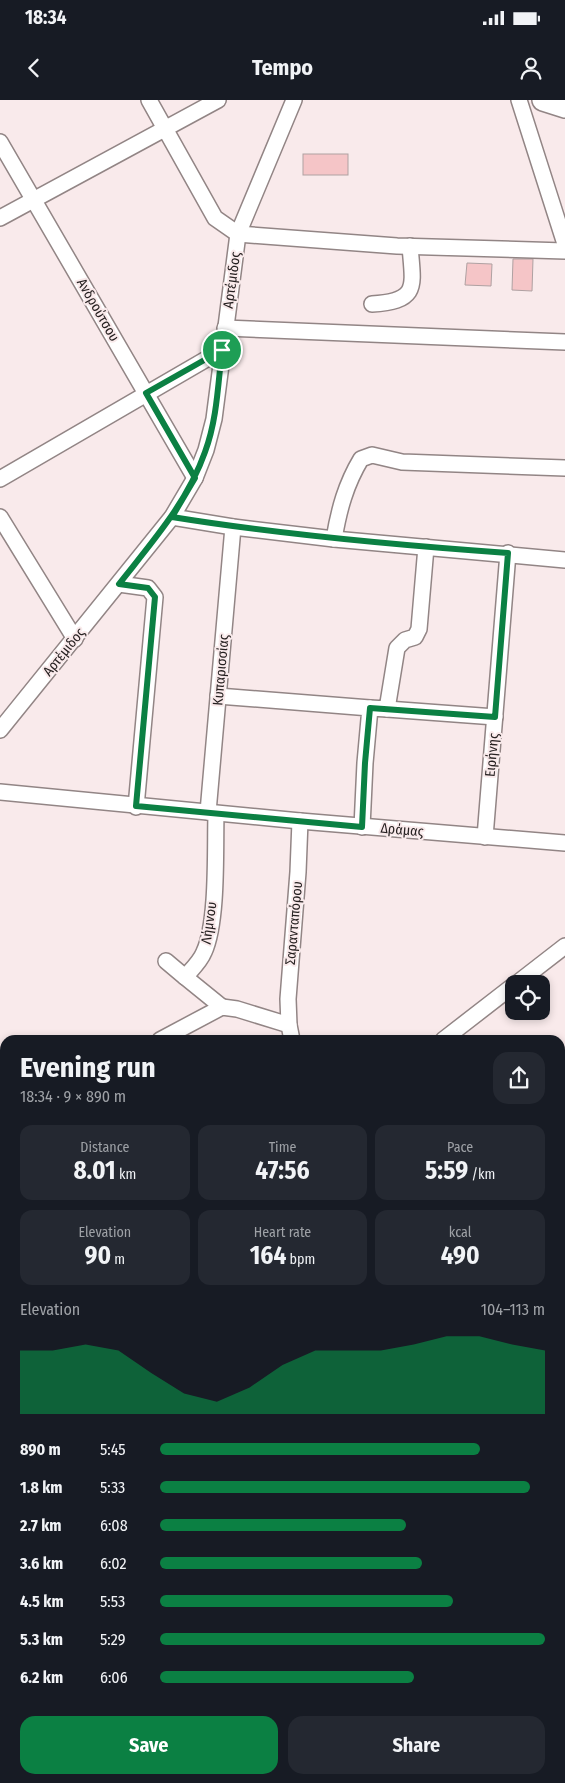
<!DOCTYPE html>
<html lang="en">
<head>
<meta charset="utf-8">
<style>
  body { margin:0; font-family:"Fira Sans Condensed",sans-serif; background:#242831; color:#f1f3f6; height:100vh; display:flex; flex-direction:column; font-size:19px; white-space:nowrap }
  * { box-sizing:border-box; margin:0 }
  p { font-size:16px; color:#9ea1a6 }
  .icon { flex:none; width:28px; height:28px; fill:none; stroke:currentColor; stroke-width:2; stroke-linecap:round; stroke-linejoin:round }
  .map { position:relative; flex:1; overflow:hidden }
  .drawer { position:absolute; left:0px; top:935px; width:565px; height:749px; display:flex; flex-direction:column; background:#171b24; border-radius:15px 15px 0 0; box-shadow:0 2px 8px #0003 }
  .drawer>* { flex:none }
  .fabs { position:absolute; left:505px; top:875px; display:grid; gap:10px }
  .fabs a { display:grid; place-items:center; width:45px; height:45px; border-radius:10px; background:#171b24; box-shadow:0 2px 8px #0003; font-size:25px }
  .pin { position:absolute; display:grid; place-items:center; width:42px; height:42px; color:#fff; margin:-21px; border:2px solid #fff; border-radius:50%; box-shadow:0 1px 5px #0007 }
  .round { display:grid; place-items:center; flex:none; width:52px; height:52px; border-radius:15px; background:#242831 }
  .head { display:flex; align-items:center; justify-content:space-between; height:85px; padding:0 20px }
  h1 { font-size:28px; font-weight:700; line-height:38px }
  .metrics { display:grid; grid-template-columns:repeat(3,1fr); gap:8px; height:85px; padding:5px 20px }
  .metrics div { display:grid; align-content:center; border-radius:12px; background:#242831; text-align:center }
  .metrics b { font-size:25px; font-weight:700 }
  .metrics small { font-size:14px; font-weight:400 }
  .metrics p { font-size:14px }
  .chart { height:140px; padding:10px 20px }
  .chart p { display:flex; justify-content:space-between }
  .chart svg { width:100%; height:90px; margin-top:5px; fill:#0b8043; opacity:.7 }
  .primary-button { display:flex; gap:10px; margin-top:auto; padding:10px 20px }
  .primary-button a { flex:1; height:58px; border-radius:15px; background:#0b8043; color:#fff; font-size:20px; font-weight:700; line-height:58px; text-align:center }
  .primary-button a+a { background:#242831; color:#f1f3f6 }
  ul { padding:0 20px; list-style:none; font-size:16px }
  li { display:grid; grid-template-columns:80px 60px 1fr; align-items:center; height:38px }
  li i { height:12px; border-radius:6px; background:#0b8043 }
  .status { display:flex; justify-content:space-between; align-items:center; height:35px; padding:0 25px; background:#171b24; direction:ltr }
  .status svg { height:14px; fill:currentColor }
  header { display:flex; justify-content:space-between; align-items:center; height:65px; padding:0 20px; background:#171b24; font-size:22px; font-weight:700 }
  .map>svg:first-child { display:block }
  .building { fill:#f5c5c7; stroke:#afa1a2 }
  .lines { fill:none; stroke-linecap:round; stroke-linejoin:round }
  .street-casing { stroke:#928585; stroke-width:18 }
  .secondary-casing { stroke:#928585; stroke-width:24 }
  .street { stroke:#fff; stroke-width:15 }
  .secondary { stroke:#fff; stroke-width:21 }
  .route-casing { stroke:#fff; stroke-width:10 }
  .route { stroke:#0b8043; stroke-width:6 }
  .labels { text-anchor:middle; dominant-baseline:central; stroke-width:4; stroke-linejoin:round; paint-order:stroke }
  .street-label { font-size:14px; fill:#262121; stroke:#f9eaeb }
</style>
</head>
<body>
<div class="status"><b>18:34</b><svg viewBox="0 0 49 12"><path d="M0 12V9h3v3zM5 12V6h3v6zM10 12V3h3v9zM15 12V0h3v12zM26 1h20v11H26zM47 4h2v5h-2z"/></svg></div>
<header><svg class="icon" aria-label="back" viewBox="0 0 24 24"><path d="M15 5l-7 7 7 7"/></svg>Tempo<svg class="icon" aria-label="person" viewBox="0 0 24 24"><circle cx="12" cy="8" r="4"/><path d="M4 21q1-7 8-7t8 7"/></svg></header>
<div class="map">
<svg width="565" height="1683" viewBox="0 0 565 1683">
  <rect width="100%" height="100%" fill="#f9eaeb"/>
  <g class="building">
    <rect x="303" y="54" width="45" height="21"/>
    <polygon points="513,159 533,159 532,191 512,190"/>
    <polygon points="467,163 492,164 491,186 465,185"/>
    <polygon points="565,1012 565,1040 560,1034 560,1013 562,1015"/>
  </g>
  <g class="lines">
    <g class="street-casing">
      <g id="street">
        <polyline points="149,0 215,118 238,134 397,146 565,151"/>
        <polyline points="519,0 565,144"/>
        <polyline points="0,42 195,378"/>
        <polyline points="0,118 218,0"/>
        <path d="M 372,204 C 420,201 413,186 410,146"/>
        <polyline points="225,228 565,242"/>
        <polyline points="0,379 222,250"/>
        <polyline points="0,417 75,539"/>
        <polyline points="172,417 233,427 334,439 565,460"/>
        <path d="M 334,439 C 339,409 346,384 361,359 L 372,355 L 402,362 L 565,368"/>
        <polyline points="119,484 148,488 155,497 136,707"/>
        <polyline points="218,596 370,608 365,663 362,727"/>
        <polyline points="370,608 387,609 397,548 405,540 415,537 419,529 426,447"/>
        <polyline points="387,609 495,617"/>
        <polyline points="0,630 172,417 195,378 206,350 214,319 238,134 294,0"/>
        <polyline points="0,692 300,721 565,743"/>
        <polyline points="208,712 233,427"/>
        <path d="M 216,714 C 215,749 218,822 204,852 C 200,862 192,869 185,877 L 222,907"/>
        <polyline points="485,737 508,453"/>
        <polyline points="166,861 185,877"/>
        <polyline points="516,884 565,846"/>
        <polyline points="289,925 288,899 298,772 300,721"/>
        <polyline points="160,940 222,907 237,909 289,925 292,940"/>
        <polyline points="443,940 514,885"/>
        <polyline points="560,977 565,972"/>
        <polyline points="560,1061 565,1057"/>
        <polyline points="0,1157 5,1149"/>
        <polyline points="0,1265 5,1269"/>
        <polyline points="560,1347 565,1355"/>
        <polyline points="0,1472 5,1465"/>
        <polyline points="560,1544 565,1540"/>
        <polyline points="214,1679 217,1683"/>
        <polyline points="371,1683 377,1679"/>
      </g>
    </g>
    <g class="secondary-casing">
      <polyline id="secondary" points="543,0 565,7"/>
    </g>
    <use href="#street" class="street"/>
    <use href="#secondary" class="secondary"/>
  </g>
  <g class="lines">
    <g class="route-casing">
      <path id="route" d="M 222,250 C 218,284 217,320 205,352 C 187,403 152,442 119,484 L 148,488 L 155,497 L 136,706 L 362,727 L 365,663 L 370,608 L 495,617 L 508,453 C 395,445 283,435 172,417 L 195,378 L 146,293 L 222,250"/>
    </g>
    <use href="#route" class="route"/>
  </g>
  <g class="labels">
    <g class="street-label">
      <text transform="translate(232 180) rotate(-82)">Αρτέμιδος</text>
      <text transform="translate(98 210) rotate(60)">Ανδρούτσου</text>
      <text transform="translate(64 552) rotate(-51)">Αρτέμιδος</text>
      <text transform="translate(221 570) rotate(-85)">Κυπαρισσίας</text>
      <text transform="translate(492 655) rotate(-85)">Ειρήνης</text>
      <text transform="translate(402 730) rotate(5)">Δράμας</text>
      <text transform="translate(209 823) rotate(-82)">Λήμνου</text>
      <text transform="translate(294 823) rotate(-85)">Σαρανταπόρου</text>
    </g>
  </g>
</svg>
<div class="fabs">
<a><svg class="icon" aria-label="locate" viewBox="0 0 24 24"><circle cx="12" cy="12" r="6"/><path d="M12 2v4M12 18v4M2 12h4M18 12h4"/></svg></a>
</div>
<div class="pin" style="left:222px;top:250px;background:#1e9e55"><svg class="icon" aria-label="arrive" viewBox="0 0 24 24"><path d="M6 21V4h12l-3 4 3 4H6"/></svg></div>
<section class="drawer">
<div class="head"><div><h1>Evening run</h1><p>18:34 · 9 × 890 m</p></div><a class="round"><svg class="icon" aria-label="share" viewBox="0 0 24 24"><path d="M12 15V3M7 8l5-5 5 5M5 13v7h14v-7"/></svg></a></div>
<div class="metrics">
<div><p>Distance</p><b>8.01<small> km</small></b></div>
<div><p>Time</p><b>47:56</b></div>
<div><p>Pace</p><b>5:59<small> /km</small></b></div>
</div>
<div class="metrics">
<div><p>Elevation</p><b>90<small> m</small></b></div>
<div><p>Heart rate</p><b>164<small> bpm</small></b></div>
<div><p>kcal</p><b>490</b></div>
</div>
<div class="chart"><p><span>Elevation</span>104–113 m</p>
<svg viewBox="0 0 160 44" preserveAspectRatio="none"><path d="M0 44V13L10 13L20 10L30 13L40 24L50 34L60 38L70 31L80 20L90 13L100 13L110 13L120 10L130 6L140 6L150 10L160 13V44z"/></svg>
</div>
<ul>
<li><b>890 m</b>5:45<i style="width:83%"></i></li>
<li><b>1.8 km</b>5:33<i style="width:96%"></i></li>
<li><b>2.7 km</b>6:08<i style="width:64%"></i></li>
<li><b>3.6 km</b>6:02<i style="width:68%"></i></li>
<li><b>4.5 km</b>5:53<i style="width:76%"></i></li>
<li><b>5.3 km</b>5:29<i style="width:100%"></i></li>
<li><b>6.2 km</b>6:06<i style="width:66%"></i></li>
</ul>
<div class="primary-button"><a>Save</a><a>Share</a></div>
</section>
</div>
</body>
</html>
